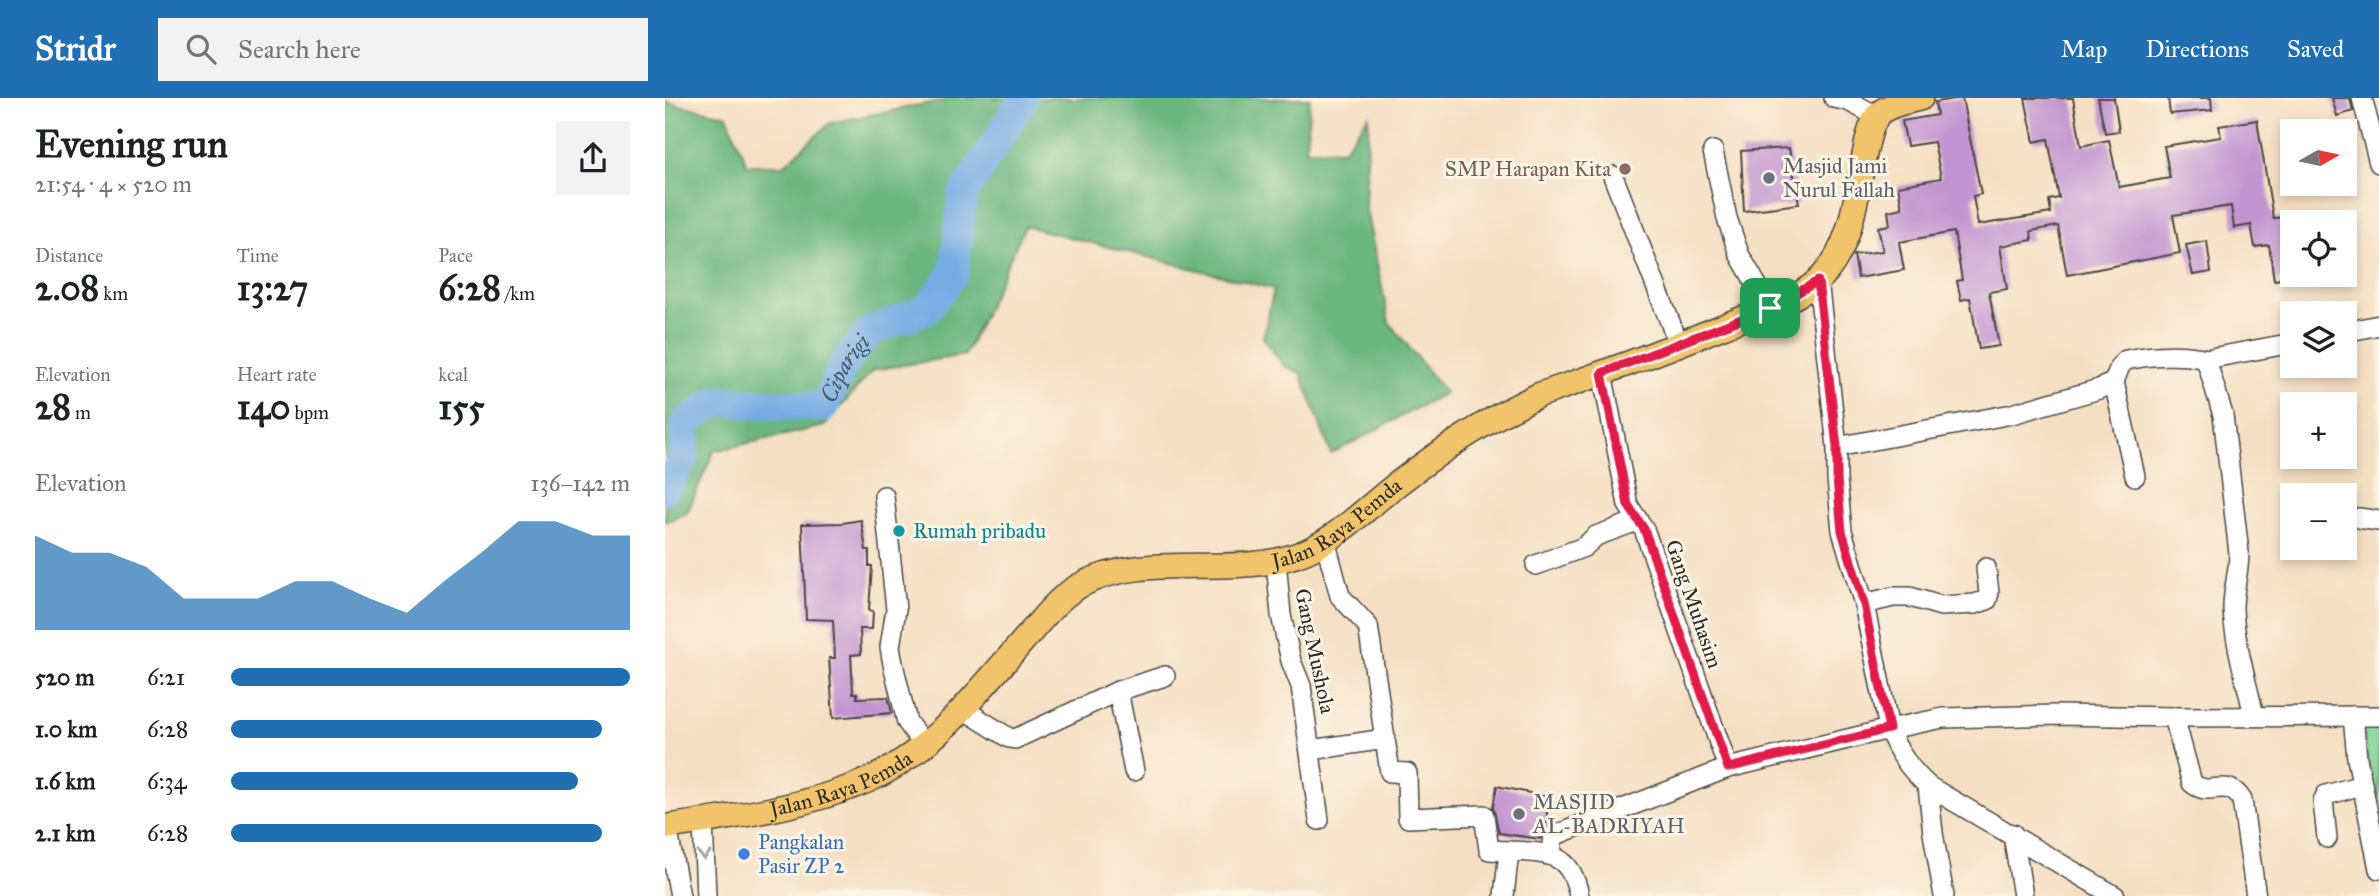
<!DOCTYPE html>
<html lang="en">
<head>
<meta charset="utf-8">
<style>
  body { margin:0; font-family:"IM FELL Great Primer",serif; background:#f2f2f2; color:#202124; height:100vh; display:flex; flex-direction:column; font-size:26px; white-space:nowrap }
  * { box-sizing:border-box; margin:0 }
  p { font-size:23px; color:#757577 }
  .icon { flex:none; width:38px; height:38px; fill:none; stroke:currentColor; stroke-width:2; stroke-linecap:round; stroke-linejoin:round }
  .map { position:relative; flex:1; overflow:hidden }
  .side { display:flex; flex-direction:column; background:#fff; width:665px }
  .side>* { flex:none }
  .needle { width:46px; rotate:81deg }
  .controls { position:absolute; left:1615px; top:21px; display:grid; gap:14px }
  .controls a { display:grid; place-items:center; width:77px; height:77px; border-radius:0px; background:#fff; box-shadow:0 4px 10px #0003; font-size:35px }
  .pin { position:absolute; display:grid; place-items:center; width:60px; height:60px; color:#fff; margin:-30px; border-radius:14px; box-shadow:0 4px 10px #0006 }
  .round { display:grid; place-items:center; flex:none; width:74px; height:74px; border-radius:0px; background:#f2f2f2 }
  .headline { display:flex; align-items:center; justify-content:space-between; height:119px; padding:0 35px }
  h1 { font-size:38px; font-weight:700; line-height:52px }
  .metrics { display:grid; grid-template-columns:repeat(3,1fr); gap:10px; height:119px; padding:7px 35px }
  .metrics div { display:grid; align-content:center }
  .metrics b { font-size:35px; font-weight:700 }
  .metrics small { font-size:19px; font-weight:400 }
  .metrics p { font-size:19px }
  .chart { height:196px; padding:14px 35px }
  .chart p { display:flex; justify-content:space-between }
  .chart svg { width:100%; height:126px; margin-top:7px; fill:#1f6fb2; opacity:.7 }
  ul { padding:0 35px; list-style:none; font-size:23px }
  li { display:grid; grid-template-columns:112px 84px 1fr; align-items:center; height:52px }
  li i { height:18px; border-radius:9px; background:#1f6fb2 }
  header { display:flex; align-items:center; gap:42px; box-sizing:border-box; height:98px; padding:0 35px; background:#1f6fb2; color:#fff }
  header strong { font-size:33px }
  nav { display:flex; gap:38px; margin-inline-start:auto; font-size:24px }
  .search { width:490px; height:63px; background:#f2f2f2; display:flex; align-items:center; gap:18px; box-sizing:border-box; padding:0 24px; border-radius:0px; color:#757577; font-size:26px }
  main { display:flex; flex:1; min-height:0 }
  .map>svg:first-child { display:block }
  .green { fill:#83d596; stroke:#578060; stroke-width:2 }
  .forest { fill:#6ab67f; stroke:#4a7055; stroke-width:2 }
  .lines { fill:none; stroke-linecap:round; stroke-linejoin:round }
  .river { stroke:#76ace4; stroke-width:30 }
  .building { fill:#c294d1 }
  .minor-casing { stroke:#494642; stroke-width:22 }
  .major-casing { stroke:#494642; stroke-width:27 }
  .minor { stroke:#fff; stroke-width:19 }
  .major { stroke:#f1c36a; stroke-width:24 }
  .oneway { stroke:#a0a0a0 }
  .route-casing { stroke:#fff; stroke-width:14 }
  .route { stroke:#e11d48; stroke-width:9 }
  .education-dot { fill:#8d6e63; stroke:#fcf5e5; stroke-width:2.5 }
  .worship-dot { fill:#6b7280; stroke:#fcf5e5; stroke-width:2.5 }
  .culture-dot { fill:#0f9aa8; stroke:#fcf5e5; stroke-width:2.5 }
  .shop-dot { fill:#3f7fe0; stroke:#fcf5e5; stroke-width:2.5 }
  .labels { text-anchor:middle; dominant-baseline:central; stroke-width:6; stroke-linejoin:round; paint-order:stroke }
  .worship-label { font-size:21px; fill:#5b616d; stroke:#fcf5e5; text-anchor:start }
  .education-label { font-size:21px; fill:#785e54; stroke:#fcf5e5; text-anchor:end }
  .street-label { font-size:21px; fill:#2b2b2b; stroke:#fcf5e5 }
  .culture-label { font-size:21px; fill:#0d838f; stroke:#fcf5e5; text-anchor:start }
  .shop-label { font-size:21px; fill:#366cbe; stroke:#fcf5e5; text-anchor:start }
  .water-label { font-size:23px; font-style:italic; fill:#45586c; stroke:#fcf5e5 }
</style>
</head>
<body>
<header>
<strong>Stridr</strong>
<div class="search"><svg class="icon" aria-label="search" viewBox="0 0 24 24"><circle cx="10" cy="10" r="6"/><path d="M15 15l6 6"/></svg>Search here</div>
<nav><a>Map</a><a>Directions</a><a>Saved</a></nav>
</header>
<main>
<section class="side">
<div class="headline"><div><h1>Evening run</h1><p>21:54 · 4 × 520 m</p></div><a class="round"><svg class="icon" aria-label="share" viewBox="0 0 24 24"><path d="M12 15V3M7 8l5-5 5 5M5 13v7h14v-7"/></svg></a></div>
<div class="metrics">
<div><p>Distance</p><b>2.08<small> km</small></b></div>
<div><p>Time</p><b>13:27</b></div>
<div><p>Pace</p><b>6:28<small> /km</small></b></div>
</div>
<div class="metrics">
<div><p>Elevation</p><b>28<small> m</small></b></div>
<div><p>Heart rate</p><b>140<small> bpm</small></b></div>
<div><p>kcal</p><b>155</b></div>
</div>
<div class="chart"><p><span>Elevation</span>136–142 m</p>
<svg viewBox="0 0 160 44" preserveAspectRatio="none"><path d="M0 44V11L10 17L20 17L30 22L40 33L50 33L60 33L70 27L80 27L90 33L100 38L110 27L120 17L130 6L140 6L150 11L160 11V44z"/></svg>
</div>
<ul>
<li><b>520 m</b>6:21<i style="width:100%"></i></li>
<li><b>1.0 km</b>6:28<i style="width:93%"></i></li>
<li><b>1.6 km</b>6:34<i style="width:87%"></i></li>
<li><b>2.1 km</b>6:28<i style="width:93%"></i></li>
</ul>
</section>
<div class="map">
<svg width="1714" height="798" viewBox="0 0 1714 798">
  <rect width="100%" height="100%" fill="#fcf5e5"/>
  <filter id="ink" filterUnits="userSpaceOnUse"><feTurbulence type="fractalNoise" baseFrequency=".0143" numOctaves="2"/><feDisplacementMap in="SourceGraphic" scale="14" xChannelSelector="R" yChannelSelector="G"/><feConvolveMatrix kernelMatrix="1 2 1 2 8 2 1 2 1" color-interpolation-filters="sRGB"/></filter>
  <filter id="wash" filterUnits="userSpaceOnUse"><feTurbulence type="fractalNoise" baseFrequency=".00686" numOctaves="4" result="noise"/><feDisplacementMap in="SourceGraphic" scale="28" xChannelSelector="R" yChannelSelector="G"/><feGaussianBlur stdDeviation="1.57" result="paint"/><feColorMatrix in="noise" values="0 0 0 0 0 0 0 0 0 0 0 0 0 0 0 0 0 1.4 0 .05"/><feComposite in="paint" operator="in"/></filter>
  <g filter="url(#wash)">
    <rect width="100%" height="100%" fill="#f5dfc3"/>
    <polygon class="green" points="1696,625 1714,625 1714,736"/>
    <polygon class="forest" points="291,0 645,0 641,51 678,52 704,18 700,107 724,224 780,295 666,356 636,275 619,268 598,240 609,191 360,128 300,257 208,272 159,328 49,353 22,415 0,424 0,4 62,17 82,67 119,67 165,25"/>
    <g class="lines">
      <path class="river" id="s1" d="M 0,391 L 19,359 L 21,324 L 52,303 L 159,309 L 179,265 L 205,233 L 262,211 L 289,175 L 298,96 L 359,0"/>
    </g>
    <g id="blocks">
      <g class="building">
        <polygon points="1297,0 1316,96 1308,98 1313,127 1386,115 1384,102 1394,100 1383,41 1369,44 1360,0 1408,0 1416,48 1444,42 1454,89 1505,80 1499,48 1556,39 1554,28 1592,22 1608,120 1628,119 1628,179 1609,182 1604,147 1590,149 1586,127 1569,130 1566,108 1508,117 1515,155 1402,177 1393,128 1366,133 1367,142 1335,148 1342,191 1324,194 1334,248 1314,251 1305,200 1296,202 1292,183 1297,182 1289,134 1234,144 1239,172 1193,180 1189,157 1218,153 1213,129 1225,127 1223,113 1237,110 1233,88 1276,80 1269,44 1242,48 1237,23 1272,17 1270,4"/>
        <polygon points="1433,0 1449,0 1454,33 1440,35"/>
        <polygon points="1503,0 1546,0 1547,12 1505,16"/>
        <polygon points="1667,0 1685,0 1688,13 1672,18"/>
        <polygon points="1124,50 1134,106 1079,113 1076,53"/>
        <polygon points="1542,143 1546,174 1528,177 1521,147"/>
        <polygon points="196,422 201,452 204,452 204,468 207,468 204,512 208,513 207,531 195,531 196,556 186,557 188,595 192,595 192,600 223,599 227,615 168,620 164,560 170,560 168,522 141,521 137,426 178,425"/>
        <polygon points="832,688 883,699 881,729 875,741 834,735 828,709"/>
      </g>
    </g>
  </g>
  <g filter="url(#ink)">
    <use href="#blocks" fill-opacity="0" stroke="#494642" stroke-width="2"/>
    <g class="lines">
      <g class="minor-casing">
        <g id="minor">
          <polyline points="1169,0 1183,3 1212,18"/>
          <polyline points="1697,0 1714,65"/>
          <polyline points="1048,53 1062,120 1074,156 1105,210"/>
          <polyline points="948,78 1014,247"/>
          <path d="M 1153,182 L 1172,349 L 1172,381 L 1177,433 L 1199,506 L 1224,631 C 1233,655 1244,670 1263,688 L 1450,798"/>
          <polyline points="1680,234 1714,227"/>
          <path d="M 1541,261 L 1558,317 L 1574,455 C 1574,474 1568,492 1568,510 C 1569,543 1582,585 1589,618"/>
          <polyline points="937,275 963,407 979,431 1063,670"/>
          <polyline points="1449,284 1470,378"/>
          <path d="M 1172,349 L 1347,316 L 1434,291 L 1449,284 L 1455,268 L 1461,262 C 1485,257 1517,255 1541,261 L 1628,245"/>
          <polyline points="219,398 231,511 225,549 228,566 242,624 259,647"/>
          <polyline points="1694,420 1714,423"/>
          <polyline points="660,442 675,498 703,528 720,641"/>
          <polyline points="611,463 616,517 626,563 636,588 654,722"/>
          <polyline points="871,467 919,449 931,438 972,423"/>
          <polyline points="1199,506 1228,499 1245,499 1276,508 1310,506 1322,502 1324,495 1321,470"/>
          <polyline points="453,593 469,673"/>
          <polyline points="298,611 344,640 350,641 453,593 500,578"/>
          <polyline points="1688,618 1692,660 1714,771"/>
          <path d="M 1509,619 L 1527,685 C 1545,701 1561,677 1577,702 L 1591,798"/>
          <polyline points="646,652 720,641 725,674 742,675 743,720 819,717 824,752 844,753"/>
          <polyline points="1263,688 1268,735 1279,798"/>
          <polyline points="38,723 41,798"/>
          <polyline points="2,729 15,798"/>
          <polyline points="1348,736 1358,798"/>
          <polyline points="1662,740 1658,703 1661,697 1697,687"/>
          <polyline points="886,755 888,738 1063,670 1224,631 1278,620 1392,617 1509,619 1714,618"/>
          <path d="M 839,798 L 844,753 C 882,755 906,753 914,798"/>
        </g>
      </g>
      <g class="major-casing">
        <g id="major">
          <path id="s2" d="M 0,729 C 69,719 142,709 206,681 C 241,665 280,632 305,603 C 325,581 345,558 365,535 C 380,518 393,500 414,488 C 482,450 573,484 642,453 C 673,439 704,408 731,387 C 776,352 823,321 874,297 C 937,276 998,253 1059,228 C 1088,216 1131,203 1154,182 C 1186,151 1190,104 1198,64 C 1201,50 1204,30 1212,18 C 1221,6 1242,4 1256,0"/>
        </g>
      </g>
      <use href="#minor" class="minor"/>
      <use href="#major" class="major"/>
    </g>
    <defs><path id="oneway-chevron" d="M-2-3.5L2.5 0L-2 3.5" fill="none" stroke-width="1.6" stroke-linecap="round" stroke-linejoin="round" transform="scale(1.75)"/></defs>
    <use class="oneway" href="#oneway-chevron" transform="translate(39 757) rotate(89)"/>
  </g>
  <g class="lines" filter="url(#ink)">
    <g class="route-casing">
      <polygon id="route" points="1153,183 1172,349 1172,381 1177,433 1199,506 1224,631 1063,670 979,431 963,407 937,275 1105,210"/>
    </g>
    <use href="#route" class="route"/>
  </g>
  <circle class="education-dot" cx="960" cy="71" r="7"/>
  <g class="worship-dot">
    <circle cx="1104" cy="80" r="7"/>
    <circle cx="854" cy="716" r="7"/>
  </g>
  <circle class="culture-dot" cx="234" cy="433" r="7"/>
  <circle class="shop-dot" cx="79" cy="756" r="7"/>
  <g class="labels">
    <g class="worship-label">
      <text x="1118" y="68">Masjid Jami<tspan x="1118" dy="24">Nurul Fallah</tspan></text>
      <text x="868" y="704">MASJID<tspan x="868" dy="24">AL-BADRIYAH</tspan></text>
    </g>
    <g class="education-label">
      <text x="946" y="71">SMP Harapan Kita</text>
    </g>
    <g class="street-label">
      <text stroke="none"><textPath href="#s2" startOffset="770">Jalan Raya Pemda</textPath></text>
      <text transform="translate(1029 506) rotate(71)">Gang Muhasim</text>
      <text transform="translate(650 553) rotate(78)">Gang Mushola</text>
      <text stroke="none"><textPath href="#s2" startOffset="182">Jalan Raya Pemda</textPath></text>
    </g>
    <g class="culture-label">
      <text x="248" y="433">Rumah pribadu</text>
    </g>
    <g class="shop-label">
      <text x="93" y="744">Pangkalan<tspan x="93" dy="24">Pasir ZP 2</tspan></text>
    </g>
    <g class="water-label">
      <text stroke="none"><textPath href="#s1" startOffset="261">Ciparigi</textPath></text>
    </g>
  </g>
</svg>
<div class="controls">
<a><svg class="needle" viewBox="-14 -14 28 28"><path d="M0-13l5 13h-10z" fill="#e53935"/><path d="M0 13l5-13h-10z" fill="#757577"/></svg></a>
<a><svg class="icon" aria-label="locate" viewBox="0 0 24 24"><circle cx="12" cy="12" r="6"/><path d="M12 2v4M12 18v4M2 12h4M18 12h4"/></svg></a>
<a><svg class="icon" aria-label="layers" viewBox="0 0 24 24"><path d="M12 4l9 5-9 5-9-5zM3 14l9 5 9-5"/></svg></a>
<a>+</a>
<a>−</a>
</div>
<div class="pin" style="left:1105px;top:210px;background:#1e9e55"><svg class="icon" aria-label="arrive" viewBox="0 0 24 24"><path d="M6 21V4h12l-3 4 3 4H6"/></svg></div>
</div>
</main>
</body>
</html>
